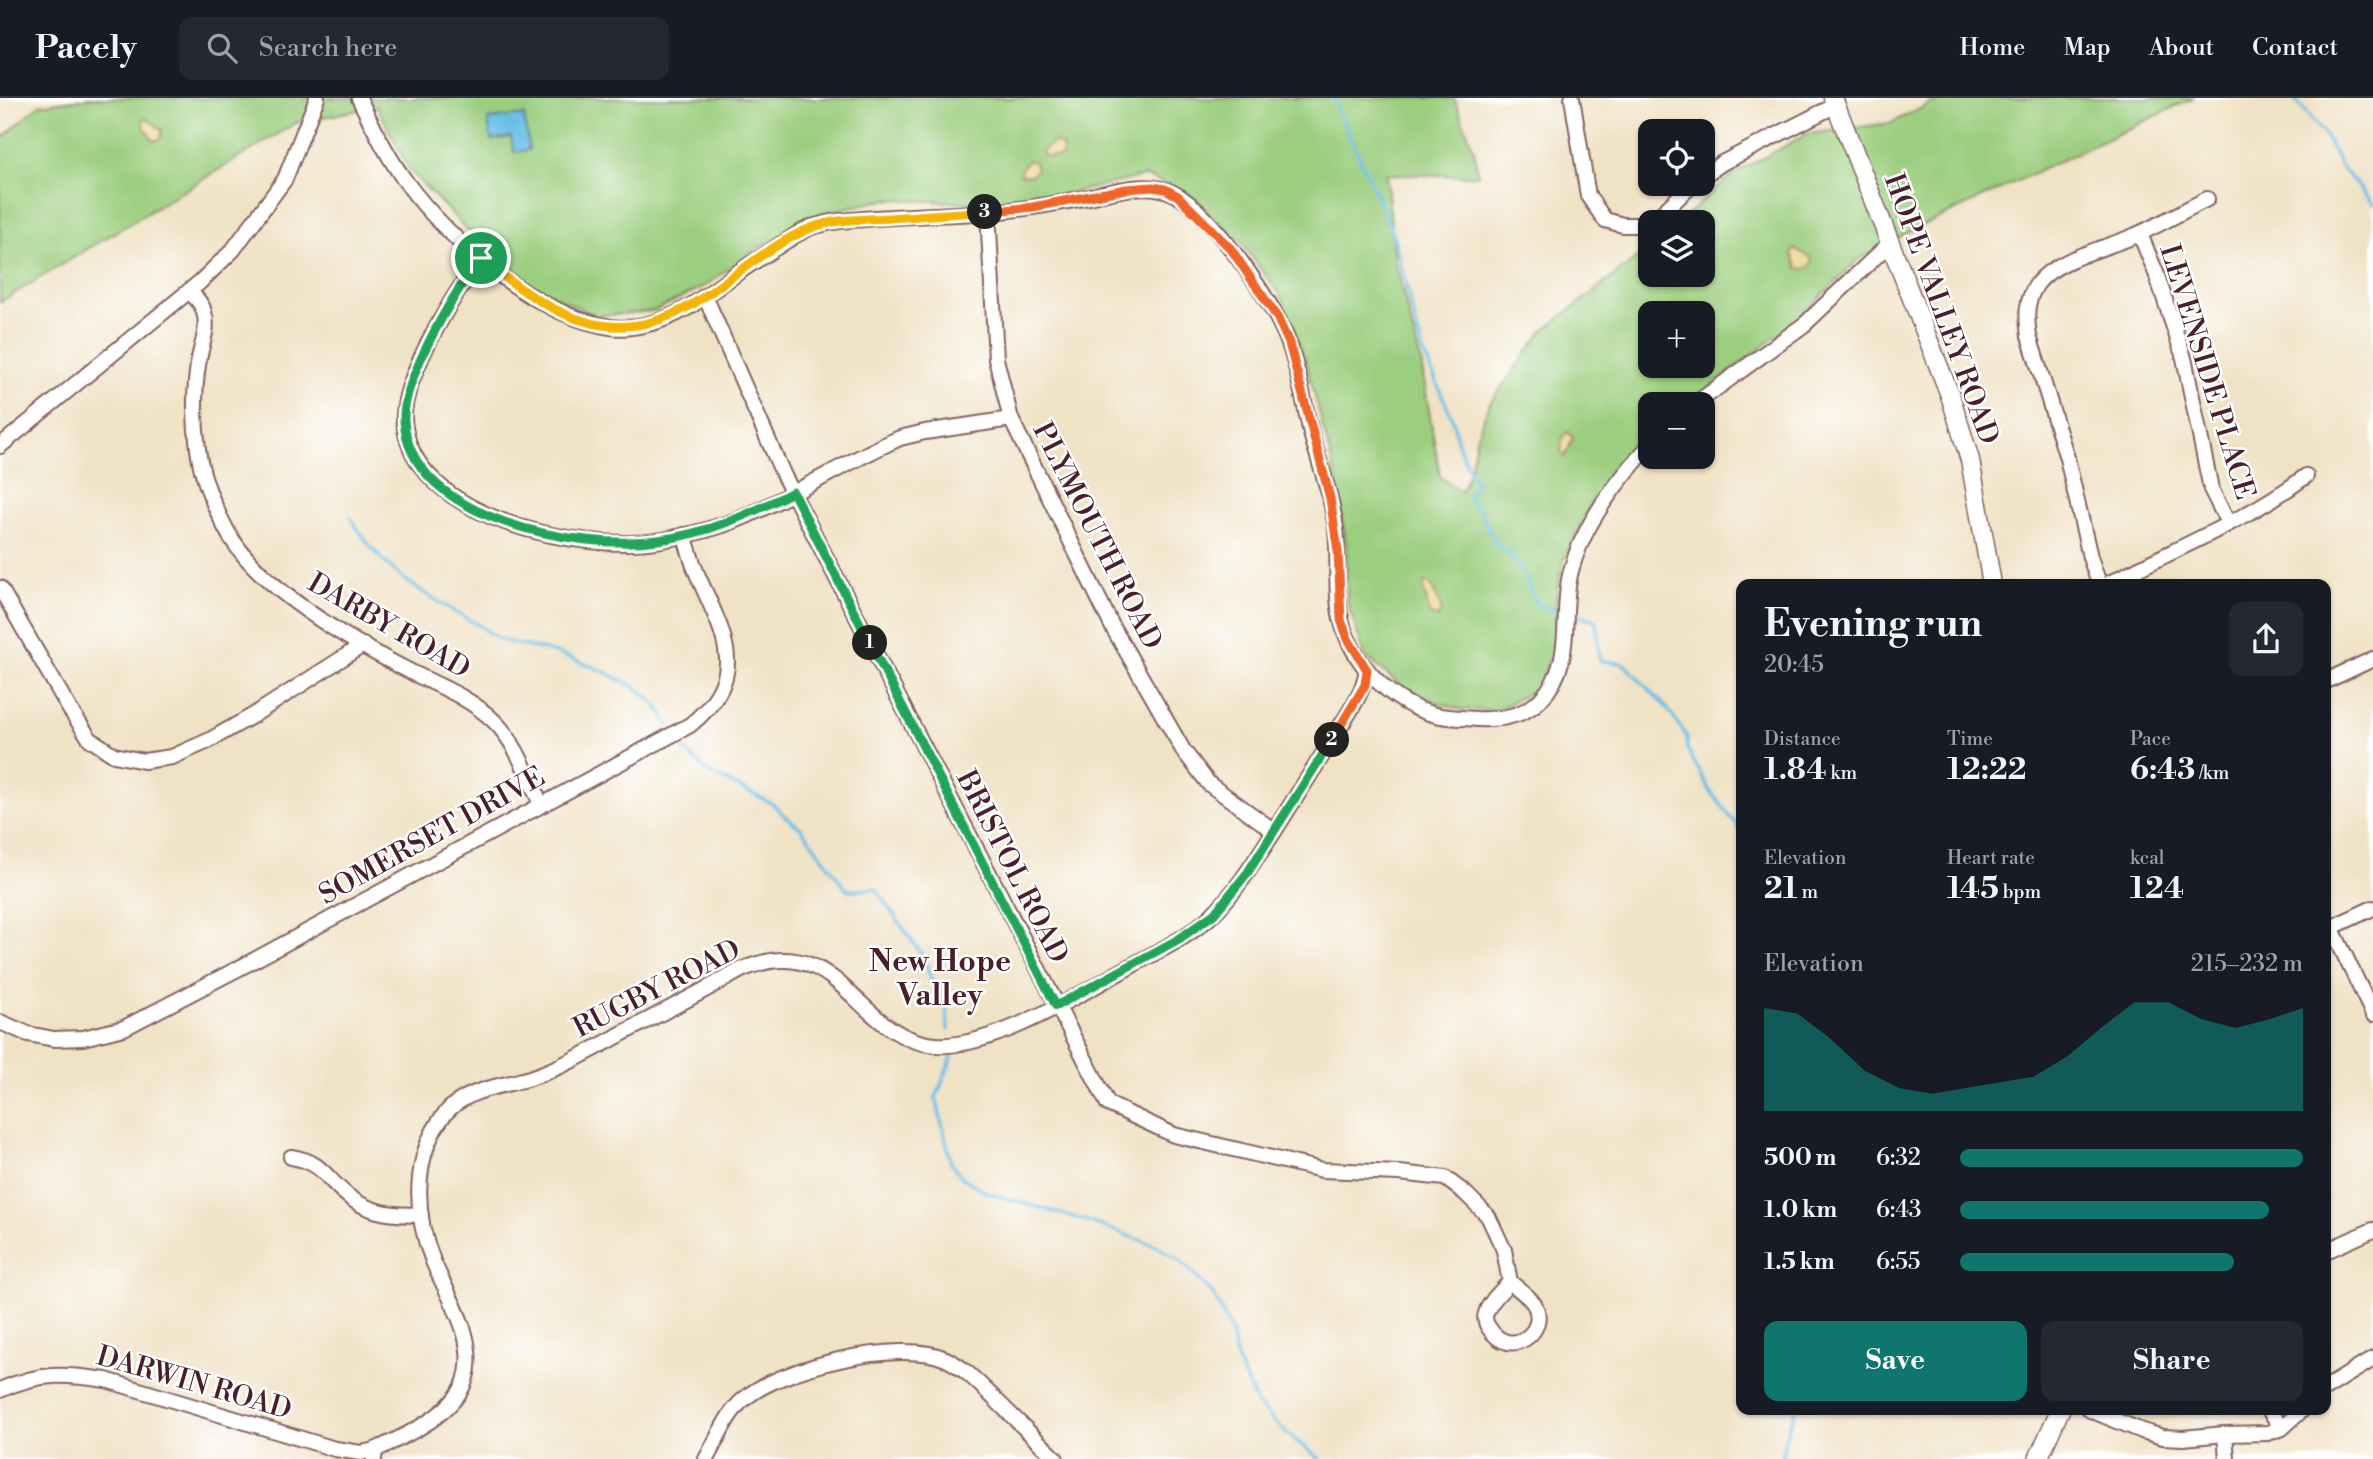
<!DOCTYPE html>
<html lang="en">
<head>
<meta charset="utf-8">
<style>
  body { margin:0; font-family:"Libre Bodoni",serif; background:#242831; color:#f1f3f6; height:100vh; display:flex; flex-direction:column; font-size:26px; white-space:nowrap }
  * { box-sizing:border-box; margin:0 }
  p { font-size:23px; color:#9ea1a6 }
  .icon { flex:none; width:38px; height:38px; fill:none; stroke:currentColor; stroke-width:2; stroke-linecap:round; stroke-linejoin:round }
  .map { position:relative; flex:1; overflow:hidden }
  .panel { position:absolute; left:1736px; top:481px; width:595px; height:836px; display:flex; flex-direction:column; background:#171b24; border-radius:14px; box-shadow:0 2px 5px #0004 }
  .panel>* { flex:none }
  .controls { position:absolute; left:1638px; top:21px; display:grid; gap:14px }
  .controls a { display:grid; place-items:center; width:77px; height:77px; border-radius:14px; background:#171b24; box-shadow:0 2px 5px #0004; font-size:35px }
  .pin { position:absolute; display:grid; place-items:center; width:60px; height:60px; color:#fff; margin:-30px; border:4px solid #fff; border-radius:50%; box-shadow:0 2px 7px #0007 }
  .km { position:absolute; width:35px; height:35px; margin:-18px; border-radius:50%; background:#222; color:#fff; font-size:19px; line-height:35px; text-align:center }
  .round { display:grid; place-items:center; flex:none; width:74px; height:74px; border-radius:14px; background:#242831 }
  .overview { display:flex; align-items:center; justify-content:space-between; height:119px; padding:0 28px }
  h1 { font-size:38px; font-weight:700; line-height:52px }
  .metrics { display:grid; grid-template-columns:repeat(3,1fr); gap:10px; height:119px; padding:7px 28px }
  .metrics div { display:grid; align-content:center }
  .metrics b { font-size:30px; font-weight:700 }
  .metrics small { font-size:19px; font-weight:400 }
  .metrics p { font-size:19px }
  .chart { height:196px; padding:14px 28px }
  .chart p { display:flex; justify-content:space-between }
  .chart svg { width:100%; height:126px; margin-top:7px; fill:#0f766e; opacity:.7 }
  .primary-button { display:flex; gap:14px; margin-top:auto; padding:14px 28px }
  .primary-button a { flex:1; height:80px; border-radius:14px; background:#0f766e; color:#fff; font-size:28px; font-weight:700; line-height:80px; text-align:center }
  .primary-button a+a { background:#242831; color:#f1f3f6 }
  ul { padding:0 28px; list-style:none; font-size:23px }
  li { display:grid; grid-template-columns:112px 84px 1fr; align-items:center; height:52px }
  li i { height:18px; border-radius:9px; background:#0f766e }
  header { display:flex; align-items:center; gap:42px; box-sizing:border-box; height:98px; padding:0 35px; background:#171b24; border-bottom:2px solid #363941 }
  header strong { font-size:33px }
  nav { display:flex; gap:38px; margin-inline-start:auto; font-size:24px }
  .search { width:490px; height:63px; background:#242831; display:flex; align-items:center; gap:18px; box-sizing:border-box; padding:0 24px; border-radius:14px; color:#9ea1a6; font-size:26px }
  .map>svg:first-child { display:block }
  .green { fill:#9bce7e; stroke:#727654; stroke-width:2; fill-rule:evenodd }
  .sand { fill:#eeda9e; stroke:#9c7c64; stroke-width:2 }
  .water { fill:#6bbfe7; stroke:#5a6f89; stroke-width:2 }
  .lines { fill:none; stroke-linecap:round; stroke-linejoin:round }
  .stream { stroke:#6bbfe7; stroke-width:3.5 }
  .minor-casing { stroke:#846361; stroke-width:18 }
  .major-casing { stroke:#846361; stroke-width:21 }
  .minor { stroke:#fff; stroke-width:14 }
  .major { stroke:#fff; stroke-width:18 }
  .split-1-casing { stroke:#fff; stroke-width:14 }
  .split-2-casing { stroke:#fff; stroke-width:14 }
  .split-3-casing { stroke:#fff; stroke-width:14 }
  .split-4-casing { stroke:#fff; stroke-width:14 }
  .split-1 { stroke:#22a559; stroke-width:9 }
  .split-2 { stroke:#22a559; stroke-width:9 }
  .split-3 { stroke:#f0652b; stroke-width:9 }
  .split-4 { stroke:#f5b400; stroke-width:9 }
  .labels { text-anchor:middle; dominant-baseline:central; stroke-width:5; stroke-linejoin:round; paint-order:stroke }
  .street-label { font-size:28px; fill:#4a1f2b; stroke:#fff }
  .neighbourhood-label { font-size:30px; font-weight:bold; fill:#4a1f2b; stroke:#fff }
</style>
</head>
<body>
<header>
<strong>Pacely</strong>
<div class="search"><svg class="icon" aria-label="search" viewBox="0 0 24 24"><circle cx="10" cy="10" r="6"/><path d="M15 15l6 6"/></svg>Search here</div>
<nav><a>Home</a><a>Map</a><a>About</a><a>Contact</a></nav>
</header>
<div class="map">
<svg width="2373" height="1361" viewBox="0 0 2373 1361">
  <rect width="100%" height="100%" fill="#fff"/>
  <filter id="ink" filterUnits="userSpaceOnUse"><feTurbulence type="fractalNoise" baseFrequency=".0143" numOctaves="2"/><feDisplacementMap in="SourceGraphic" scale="14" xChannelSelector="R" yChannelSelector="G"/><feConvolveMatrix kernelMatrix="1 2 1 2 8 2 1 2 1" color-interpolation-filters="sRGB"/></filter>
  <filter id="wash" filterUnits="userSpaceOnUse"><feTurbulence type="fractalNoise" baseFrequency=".00686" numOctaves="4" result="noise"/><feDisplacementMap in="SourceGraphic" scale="28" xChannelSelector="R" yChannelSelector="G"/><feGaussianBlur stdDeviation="1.57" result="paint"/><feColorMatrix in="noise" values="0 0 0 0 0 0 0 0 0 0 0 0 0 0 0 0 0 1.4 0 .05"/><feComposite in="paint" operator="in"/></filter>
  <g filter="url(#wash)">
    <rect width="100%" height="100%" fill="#f0e2c5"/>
    <path class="green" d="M 88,0 L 1454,0 L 1474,52 L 1478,78 L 1386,76 L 1395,163 L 1421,264 L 1440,379 L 1461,393 L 1470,372 L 1477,337 L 1490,305 L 1543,233 L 1650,150 L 1650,177 L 1703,177 L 1703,124 L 1679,124 L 1733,76 L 1807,36 L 1891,25 L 1942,0 L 2194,0 L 1911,133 L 1859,161 L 1795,224 L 1688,306 L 1650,306 L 1650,337 L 1591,404 L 1564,461 L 1557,492 L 1555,546 L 1538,590 L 1497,612 L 1462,612 L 1411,596 L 1365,558 L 1347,503 L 1346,445 L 1333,368 L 1306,264 L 1283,201 L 1236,138 L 1186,94 L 1145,78 L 1047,100 L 973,105 L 888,101 L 826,114 L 759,149 L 705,188 L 654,213 L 596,218 L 526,185 L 469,134 L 409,72 L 377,8 L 296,25 L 0,204 L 0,42 L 39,7 ZM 1650,215 L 1703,215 L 1703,268 L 1650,268 Z"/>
    <g class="sand">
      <path d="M 143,21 L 148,21 L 162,32 L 161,40 L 155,43 C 149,39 142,27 143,21 Z"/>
      <polygon points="1054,44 1063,48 1062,59 1044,58 1042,53"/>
      <polygon points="1028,62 1035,64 1037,72 1031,77 1020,77 1021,71"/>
      <polygon points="1795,151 1812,160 1812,166 1806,171 1798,170 1792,155"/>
      <polygon points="1568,334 1573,340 1565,359 1561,354 1563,338"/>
      <polygon points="1425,485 1431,487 1442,512 1438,519 1430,517 1423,489"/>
    </g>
    <polygon class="water" points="524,17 529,52 514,54 511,39 491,42 488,21"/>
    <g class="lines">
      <g class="stream">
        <polyline points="1333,0 1392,132 1422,251 1452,320 1459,349 1475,384 1468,401 1480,412 1496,447 1511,457 1524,476 1538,508 1558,512"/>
        <polyline points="2294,0 2326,39 2340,67 2373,106"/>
        <path d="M 351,420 C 383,476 428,498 480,528 C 486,532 492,537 498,540 C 513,547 530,548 545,552 C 568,558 620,579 639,592 C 651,600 663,614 669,628"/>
        <polyline points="1574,516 1596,522 1600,562 1624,566 1667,610 1687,639 1687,651 1710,693 1741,733"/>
        <polyline points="681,649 708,674 773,706 786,719 801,730 847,792 876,791 924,860 932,884 943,900 947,913 948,932"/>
        <polyline points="952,959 936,1000 951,1065 962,1079 987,1095 1091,1124 1159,1149 1182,1164 1213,1196 1230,1231 1238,1265 1257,1306 1285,1334 1320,1361"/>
        <polyline points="1782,1361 1785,1340 1795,1312"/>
      </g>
    </g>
  </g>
  <g filter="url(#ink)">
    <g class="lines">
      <g class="minor-casing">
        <g id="minor">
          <path d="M 359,0 C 373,29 387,58 406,84 C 448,142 537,219 611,229 C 623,231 636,229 648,226 C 682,218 708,196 736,176 C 755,163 774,151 794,138 L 811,129 L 832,124 C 888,117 945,118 1001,113 C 1031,110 1060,105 1089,99 C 1116,93 1149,82 1175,96 C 1212,116 1276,207 1289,246 C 1300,276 1304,308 1312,339 C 1321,370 1332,399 1336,431 C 1340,466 1332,506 1347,539 C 1362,575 1398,608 1436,617 C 1449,620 1463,620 1477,621 C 1500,622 1523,619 1540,602 C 1577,565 1559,515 1571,473 C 1583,426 1618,382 1650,347"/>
          <polyline points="1572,0 1588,98 1605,122 1623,127 1641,127 1662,115 1693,86"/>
          <polyline points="1703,78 1722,65 1836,7"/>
          <polyline points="988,114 996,261 1011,321 1112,528 1183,652 1209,686 1274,733"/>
          <polyline points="2140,136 2156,175 2184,260 2211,391 2228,425"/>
          <path d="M 481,161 C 455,193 402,281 404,321 C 409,421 584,456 662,442 C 690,437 718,430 744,419 C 797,396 847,363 900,340 L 925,334 L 1011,321"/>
          <path d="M 189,193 C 195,199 202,205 204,214 C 209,230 202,245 199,261 C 194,289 194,322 198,351 C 201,378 213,406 226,431 C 257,490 354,545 413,575 C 442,589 470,600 494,623 C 516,644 528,679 541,706"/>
          <path d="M 705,198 L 784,378 L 1108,1006 L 1174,1037 L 1322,1072 L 1399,1075 L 1445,1080 L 1465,1095 L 1488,1118 L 1504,1152 L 1510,1184 C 1502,1192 1490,1203 1486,1215 C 1484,1220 1486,1226 1489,1230 C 1510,1263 1550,1233 1534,1206 C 1528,1197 1518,1191 1510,1184"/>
          <polyline points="1695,306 1805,226 1890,145"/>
          <polyline points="0,348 200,184 233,152 285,81 317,0"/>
          <path d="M 2099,486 L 2090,459 L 2067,360 L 2029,238 C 2026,218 2026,202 2037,186 C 2055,161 2107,150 2134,138 C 2159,127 2183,113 2207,101"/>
          <path d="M 2108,486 C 2174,451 2246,423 2306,378"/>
          <polyline points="0,490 69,610 90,641 114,657 144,663 172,659 208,643 252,618 363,547"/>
          <polyline points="2326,583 2373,561"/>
          <polyline points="2331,829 2373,916"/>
          <polyline points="2326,832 2373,810"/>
          <path d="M 0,924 L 28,936 L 54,941 L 83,940 L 124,930 L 245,867 L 690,627 C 752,577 723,536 698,478 C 692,465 689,451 684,437"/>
          <path d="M 291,1059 C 325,1064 326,1083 352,1101 C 373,1116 396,1117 421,1117"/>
          <polyline points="2326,1153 2373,1132"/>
          <polyline points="2326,1290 2373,1261"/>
          <path d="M 0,1292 C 40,1274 64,1276 106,1282 L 335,1351 L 361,1355 L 375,1352"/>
          <polyline points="2090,1312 2142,1333 2163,1339 2183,1340 2225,1336 2268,1335 2282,1330 2302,1312"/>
          <polyline points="2269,1312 2282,1330"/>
          <polyline points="2225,1336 2227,1361"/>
          <path d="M 374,1361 L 375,1352 C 405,1338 453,1317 465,1283 C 479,1241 448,1200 433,1163 C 414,1117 412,1058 444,1017 C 464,991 500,989 530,980 C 563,969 594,951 625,934 C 664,914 703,893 741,872 C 841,828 854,941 936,947 C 993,951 1081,895 1131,868 C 1158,853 1189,839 1212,817 C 1237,793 1256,761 1275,732 C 1294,702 1313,672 1332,642 C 1345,620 1363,597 1367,572"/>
          <path d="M 706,1361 C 717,1342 726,1317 743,1302 C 778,1270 901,1240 946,1261 C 965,1270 980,1287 995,1301 C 1015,1321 1036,1341 1056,1361"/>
        </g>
      </g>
      <g class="major-casing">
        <g id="major">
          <polyline points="1833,0 1950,297 1970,362 1992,486"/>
          <polyline points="2038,1361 2060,1312"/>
        </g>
      </g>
      <use href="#minor" class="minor"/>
      <use href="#major" class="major"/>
    </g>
  </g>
  <g class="lines" filter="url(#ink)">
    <g class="split-1-casing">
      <path id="split-1" d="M 481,160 C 455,192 402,282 404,322 C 409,422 580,453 658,442 C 707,436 750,416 793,394 L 870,545"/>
    </g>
    <g class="split-2-casing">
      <polyline id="split-2" points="870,545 1056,908 1179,841 1214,816 1248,774 1332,642"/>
    </g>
    <g class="split-3-casing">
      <polyline id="split-3" points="985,114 1033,109 1126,91 1152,89 1165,91 1178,98 1231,151 1277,219 1289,245 1330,400 1338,453 1341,522 1348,541 1367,572 1365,587 1332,642"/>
    </g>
    <g class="split-4-casing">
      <path id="split-4" d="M 481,160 C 555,221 620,259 708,196 C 738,175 777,143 811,130 C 836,120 863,122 889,120 C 921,118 953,115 985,114"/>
    </g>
    <use href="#split-1" class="split-1"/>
    <use href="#split-2" class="split-2"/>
    <use href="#split-3" class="split-3"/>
    <use href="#split-4" class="split-4"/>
  </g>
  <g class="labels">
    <g class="street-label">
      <text transform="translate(1941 211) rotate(70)">HOPE VALLEY ROAD</text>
      <text transform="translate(2207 274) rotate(73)">LEVENSIDE PLACE</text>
      <text transform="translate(1097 438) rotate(63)">PLYMOUTH ROAD</text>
      <text transform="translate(389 528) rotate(30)">DARBY ROAD</text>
      <text transform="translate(432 738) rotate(-29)">SOMERSET DRIVE</text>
      <text transform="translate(1012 769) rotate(63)">BRISTOL ROAD</text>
      <text transform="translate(657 891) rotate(-27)">RUGBY ROAD</text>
      <text transform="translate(194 1285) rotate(16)">DARWIN ROAD</text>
    </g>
    <g class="neighbourhood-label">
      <text x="940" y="864">New Hope<tspan x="940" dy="34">Valley</tspan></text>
    </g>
  </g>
</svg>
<div class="controls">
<a><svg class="icon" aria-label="locate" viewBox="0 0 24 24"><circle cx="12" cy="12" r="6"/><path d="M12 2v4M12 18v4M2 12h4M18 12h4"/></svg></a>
<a><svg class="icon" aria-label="layers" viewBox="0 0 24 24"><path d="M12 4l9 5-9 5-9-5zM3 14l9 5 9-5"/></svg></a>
<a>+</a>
<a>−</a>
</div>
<div class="pin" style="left:481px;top:160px;background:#1e9e55"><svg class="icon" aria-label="arrive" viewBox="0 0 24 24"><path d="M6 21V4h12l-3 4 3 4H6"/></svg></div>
<b class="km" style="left:870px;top:545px">1</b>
<b class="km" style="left:1332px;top:642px">2</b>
<b class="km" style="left:985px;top:114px">3</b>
<section class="panel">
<div class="overview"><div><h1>Evening run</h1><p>20:45</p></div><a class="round"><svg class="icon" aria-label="share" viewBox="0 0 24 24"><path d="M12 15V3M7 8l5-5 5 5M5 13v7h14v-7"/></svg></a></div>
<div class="metrics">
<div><p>Distance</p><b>1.84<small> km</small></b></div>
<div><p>Time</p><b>12:22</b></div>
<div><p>Pace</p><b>6:43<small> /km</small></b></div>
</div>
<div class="metrics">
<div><p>Elevation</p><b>21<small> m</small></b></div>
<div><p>Heart rate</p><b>145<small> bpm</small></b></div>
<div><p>kcal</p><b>124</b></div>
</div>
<div class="chart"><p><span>Elevation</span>215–232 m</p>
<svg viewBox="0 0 160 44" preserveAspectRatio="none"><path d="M0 44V8L10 10L20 19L30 30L40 36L50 38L60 36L70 34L80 32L90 25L100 15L110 6L120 6L130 12L140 15L150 12L160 8V44z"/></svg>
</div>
<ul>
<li><b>500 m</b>6:32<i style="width:100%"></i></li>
<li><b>1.0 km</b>6:43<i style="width:90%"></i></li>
<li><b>1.5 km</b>6:55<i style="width:80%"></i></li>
</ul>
<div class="primary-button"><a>Save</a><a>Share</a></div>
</section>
</div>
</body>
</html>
